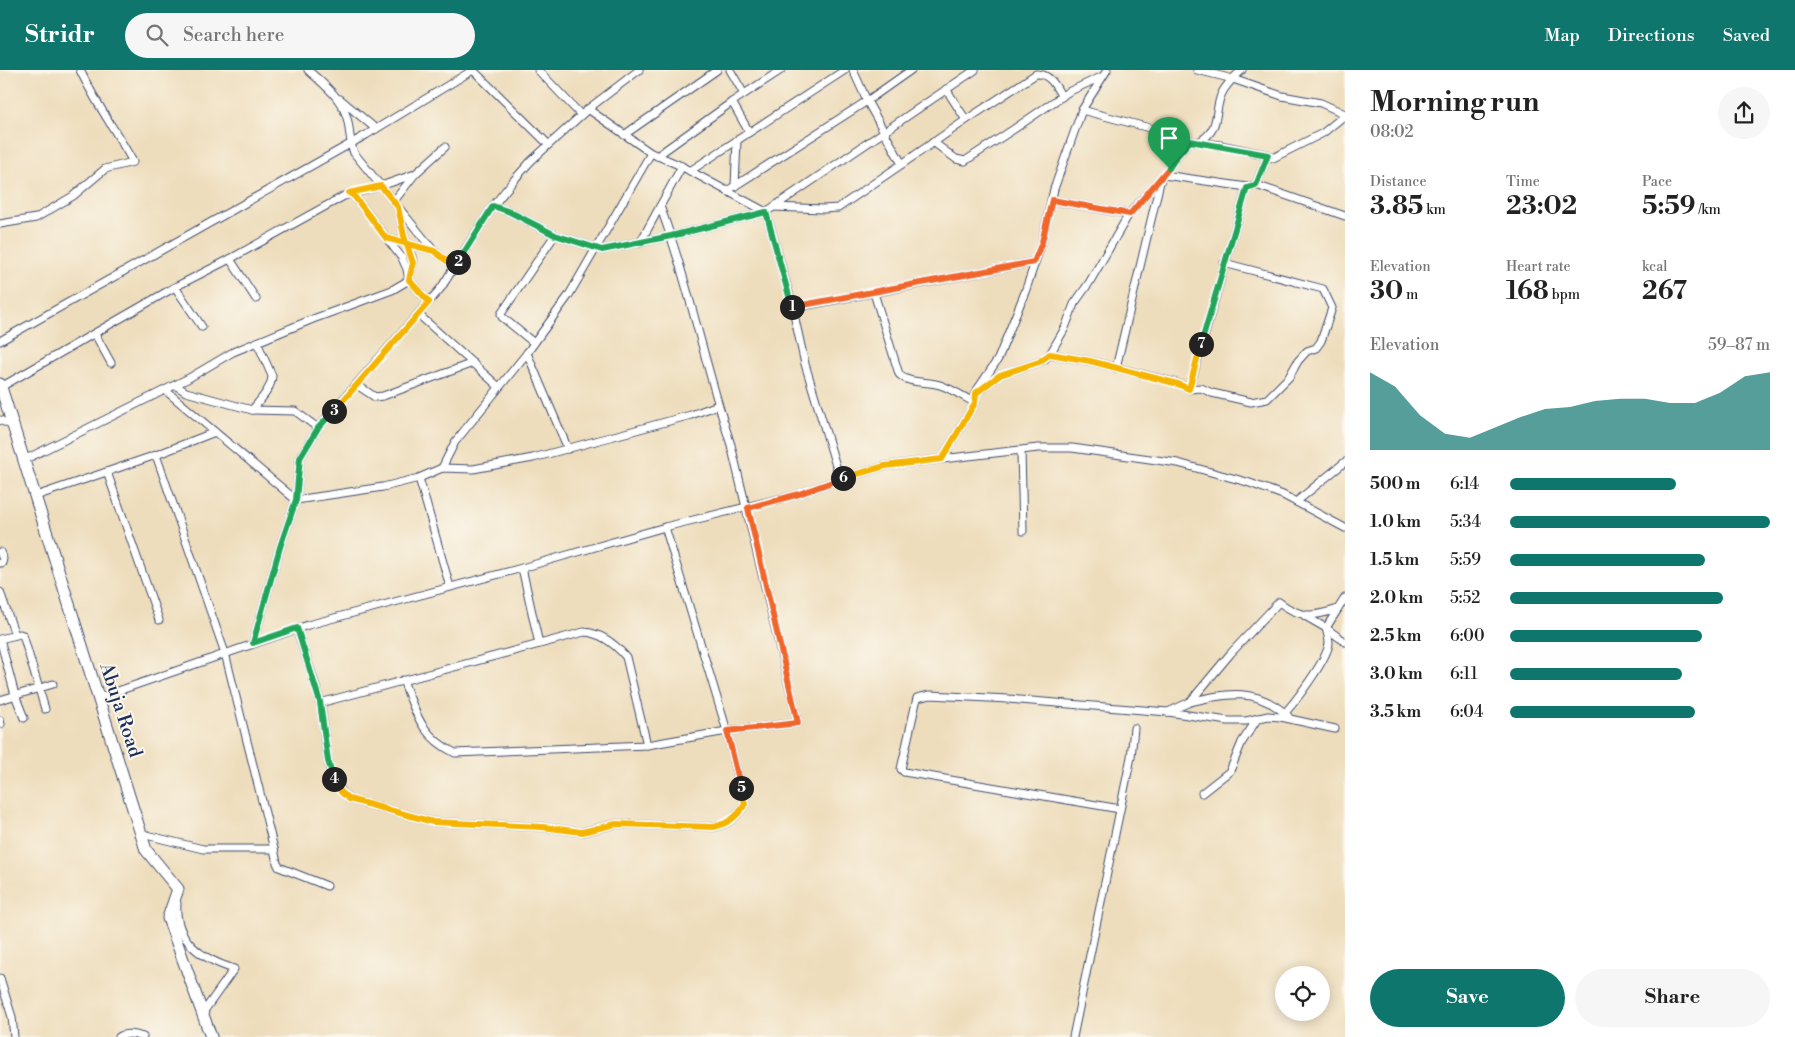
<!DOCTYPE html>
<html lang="en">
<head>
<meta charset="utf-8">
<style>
  body { margin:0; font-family:"Libre Bodoni",serif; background:#f6f6f6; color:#222; height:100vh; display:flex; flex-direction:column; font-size:19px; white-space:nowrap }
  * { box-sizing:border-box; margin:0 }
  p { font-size:16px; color:#767676 }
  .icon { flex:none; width:28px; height:28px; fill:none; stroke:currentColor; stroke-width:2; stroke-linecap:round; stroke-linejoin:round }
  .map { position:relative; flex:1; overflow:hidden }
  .drawer { display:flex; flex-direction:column; background:#fff; width:450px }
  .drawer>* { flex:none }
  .fabs { position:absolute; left:1275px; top:896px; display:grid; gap:10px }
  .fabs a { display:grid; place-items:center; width:55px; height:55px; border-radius:50%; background:#fff; box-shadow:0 2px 12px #0003; font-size:25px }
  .pin { position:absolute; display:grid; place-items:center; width:42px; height:42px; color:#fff; margin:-51px -21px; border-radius:50% 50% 50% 0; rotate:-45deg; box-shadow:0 0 5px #0007 }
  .pin .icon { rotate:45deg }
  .km { position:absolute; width:25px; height:25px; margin:-12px; border-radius:50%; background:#222; color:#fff; font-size:14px; line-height:25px; text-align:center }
  .round { display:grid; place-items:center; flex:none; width:52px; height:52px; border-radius:26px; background:#f6f6f6 }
  .summary { display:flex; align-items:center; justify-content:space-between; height:85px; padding:0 25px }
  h1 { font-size:28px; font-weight:700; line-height:38px }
  .stats { display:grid; grid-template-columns:repeat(3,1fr); gap:8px; height:85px; padding:5px 25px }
  .stats div { display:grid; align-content:center }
  .stats b { font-size:25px; font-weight:700 }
  .stats small { font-size:14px; font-weight:400 }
  .stats p { font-size:14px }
  .chart { height:140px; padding:10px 25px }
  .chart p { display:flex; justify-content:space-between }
  .chart svg { width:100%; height:90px; margin-top:5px; fill:#0f766e; opacity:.7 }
  .button { display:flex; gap:10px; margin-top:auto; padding:10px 25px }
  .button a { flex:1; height:58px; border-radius:30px; background:#0f766e; color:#fff; font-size:20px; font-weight:700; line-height:58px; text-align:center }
  .button a+a { background:#f6f6f6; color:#222 }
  ul { padding:0 25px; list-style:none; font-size:16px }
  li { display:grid; grid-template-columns:80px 60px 1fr; align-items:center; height:38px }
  li i { height:12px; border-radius:6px; background:#0f766e }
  header { display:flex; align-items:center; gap:30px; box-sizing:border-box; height:70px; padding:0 25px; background:#0f766e; color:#fff }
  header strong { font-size:24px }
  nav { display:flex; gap:28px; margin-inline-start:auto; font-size:18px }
  .search { width:350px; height:45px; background:#f6f6f6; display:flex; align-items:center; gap:12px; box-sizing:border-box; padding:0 18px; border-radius:28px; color:#767676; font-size:19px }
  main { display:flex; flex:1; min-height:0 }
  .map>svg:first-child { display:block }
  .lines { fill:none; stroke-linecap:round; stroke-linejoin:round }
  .minor-casing { stroke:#3b496c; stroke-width:9 }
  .primary-casing { stroke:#3b496c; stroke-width:13 }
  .minor { stroke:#fff; stroke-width:7 }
  .primary { stroke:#fff; stroke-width:11 }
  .split-1-casing { stroke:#fff; stroke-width:10 }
  .split-2-casing { stroke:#fff; stroke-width:10 }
  .split-3-casing { stroke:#fff; stroke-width:10 }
  .split-4-casing { stroke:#fff; stroke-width:10 }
  .split-5-casing { stroke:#fff; stroke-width:10 }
  .split-6-casing { stroke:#fff; stroke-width:10 }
  .split-7-casing { stroke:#fff; stroke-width:10 }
  .split-8-casing { stroke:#fff; stroke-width:10 }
  .split-1 { stroke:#f0652b; stroke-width:6 }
  .split-2 { stroke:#22a559; stroke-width:6 }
  .split-3 { stroke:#f5b400; stroke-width:6 }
  .split-4 { stroke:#22a559; stroke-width:6 }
  .split-5 { stroke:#f5b400; stroke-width:6 }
  .split-6 { stroke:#f0652b; stroke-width:6 }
  .split-7 { stroke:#f5b400; stroke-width:6 }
  .split-8 { stroke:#22a559; stroke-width:6 }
  .labels { text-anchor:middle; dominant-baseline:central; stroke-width:4; stroke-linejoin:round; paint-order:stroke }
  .street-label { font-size:19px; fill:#1b2f5e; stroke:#fbf7ec }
</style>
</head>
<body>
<header>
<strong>Stridr</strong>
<div class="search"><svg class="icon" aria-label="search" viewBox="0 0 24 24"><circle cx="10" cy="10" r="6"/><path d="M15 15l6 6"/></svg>Search here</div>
<nav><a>Map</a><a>Directions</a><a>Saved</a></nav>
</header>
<main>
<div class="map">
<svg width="1345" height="967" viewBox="0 0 1345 967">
  <rect width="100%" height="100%" fill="#fbf7ec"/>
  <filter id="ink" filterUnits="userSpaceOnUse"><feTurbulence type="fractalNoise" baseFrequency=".02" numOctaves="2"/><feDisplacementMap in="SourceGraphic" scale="10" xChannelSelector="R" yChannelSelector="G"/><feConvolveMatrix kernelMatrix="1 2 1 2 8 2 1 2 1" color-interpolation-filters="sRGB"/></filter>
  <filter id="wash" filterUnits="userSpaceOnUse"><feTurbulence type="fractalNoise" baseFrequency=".0096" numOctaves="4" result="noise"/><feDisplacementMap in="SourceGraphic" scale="20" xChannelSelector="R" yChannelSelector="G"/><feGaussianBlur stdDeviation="1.12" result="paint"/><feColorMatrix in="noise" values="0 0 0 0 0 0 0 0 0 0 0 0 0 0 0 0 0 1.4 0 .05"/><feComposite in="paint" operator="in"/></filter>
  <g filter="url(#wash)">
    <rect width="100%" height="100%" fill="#eeddbc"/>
  </g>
  <g filter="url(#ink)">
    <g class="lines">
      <g class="minor-casing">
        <g id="minor">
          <path d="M 308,0 C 325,16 343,28 348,52 C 350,63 350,73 354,83 L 434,181 L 455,197"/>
          <polyline points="538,0 581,45"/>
          <polyline points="730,0 744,24"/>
          <polyline points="853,0 867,31 902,94"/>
          <polyline points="1197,0 1233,9 1282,26 1321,33 1345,44"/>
          <polyline points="946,19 966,50"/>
          <polyline points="340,29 376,59"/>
          <polyline points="732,32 749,62"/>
          <polyline points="588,39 651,83 679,95 766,142 791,231 805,294 840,409"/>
          <polyline points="1082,40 1176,65 1190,71 1220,75 1268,85 1273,88 1323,63 1345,45"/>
          <polyline points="624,65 717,0"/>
          <polyline points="933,72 956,89 965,91 1014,59 1068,22 1101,7"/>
          <path d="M 1199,72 C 1219,60 1214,48 1220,28 C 1223,18 1234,7 1242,0"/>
          <polyline points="657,86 732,32 781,0"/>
          <polyline points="690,101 845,0"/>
          <polyline points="1164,105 1247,117 1256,115 1345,146"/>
          <polyline points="1256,115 1268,85"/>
          <polyline points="735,116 737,70"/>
          <polyline points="727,121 867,31 911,0"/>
          <polyline points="349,123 354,126 402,188 407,199 409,210 429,232"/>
          <polyline points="1051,130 1129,144"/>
          <polyline points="394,131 415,104 445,77"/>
          <polyline points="493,136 510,142 555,165 602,180 671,166 766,142 975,0"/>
          <path d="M 774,137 L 823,139 L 838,138 L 966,50 L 1036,4 C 1050,3 1056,17 1062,27"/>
          <path d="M 0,154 L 36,148 L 73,126 L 105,99 L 133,92 C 116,61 95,32 80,0"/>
          <polyline points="386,168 434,181"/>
          <polyline points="640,173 682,96"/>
          <polyline points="230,189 256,229"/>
          <polyline points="175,217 202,257"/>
          <path d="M 874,223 L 899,304 C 908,314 927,311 940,315 C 952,319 964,327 975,333"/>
          <polyline points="792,238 1034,192"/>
          <polyline points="418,244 499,317"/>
          <polyline points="95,264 111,293"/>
          <polyline points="0,271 366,65 473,0 548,74"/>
          <polyline points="534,273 502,247 501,244 555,165"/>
          <polyline points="527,283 568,379"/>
          <polyline points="1050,284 1090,291 1177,313 1189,319 1201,318 1212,323 1251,332 1267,329 1289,307 1298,291 1307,281 1316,278 1321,271 1332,238 1323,219 1224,193"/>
          <polyline points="1116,298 1161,108"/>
          <polyline points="175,315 186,322 252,340 295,341 318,358"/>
          <polyline points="357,315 375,327 383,326 473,293"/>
          <polyline points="1,317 175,217 230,189 344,126 381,116 415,104"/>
          <polyline points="982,318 1000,305 1039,292 1045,289 1050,284 1065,258 1074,234 1089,213 1129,144 1164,105 1177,86 1190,71"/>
          <polyline points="1189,319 1247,117"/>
          <polyline points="165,320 296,430 383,417 419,408 442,398 473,399 533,388 691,345 718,335"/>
          <path d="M 252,340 C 260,330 271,320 272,306 L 257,272"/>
          <polyline points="0,350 13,356"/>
          <polyline points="1021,381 1023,461"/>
          <polyline points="156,385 225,583 274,779"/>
          <polyline points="942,389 1038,378 1072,378 1178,393 1247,412 1283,425 1345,458"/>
          <polyline points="24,390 189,308 233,282 313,249 392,220 409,210 413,193 412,187 404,166 398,137"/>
          <polyline points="442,398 455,372 527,283 569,225 651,83"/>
          <polyline points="107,402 159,550"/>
          <polyline points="419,408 450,517"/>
          <polyline points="36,426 156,385 215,362"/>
          <polyline points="1296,432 1345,392"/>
          <polyline points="0,482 3,489 2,493 0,493"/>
          <polyline points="522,498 539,574"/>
          <polyline points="0,522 15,565"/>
          <polyline points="1305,546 1326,558 1345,572"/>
          <path d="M 297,559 C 304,583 314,607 320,632 C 327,665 321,705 349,729 L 433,752 L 542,757 L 582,762 L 616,754 L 714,757 C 729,754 737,747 745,734 L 727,661 L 665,457"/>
          <polyline points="253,573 280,477 296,430 300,388 318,358 441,218 493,136 514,110 531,91 588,39 639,0"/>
          <path d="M 403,610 C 416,644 421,666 455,683 L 647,675 L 727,661 L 798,653 L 731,375 C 705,296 689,214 660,136"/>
          <polyline points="98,628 308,555 522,498 665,457 799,424 840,409 885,396 942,389 975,333 975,323 998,289 1025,222 1042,172 1054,119 1082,40 1107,0"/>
          <polyline points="0,630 53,614"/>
          <path d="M 1190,632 C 1227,623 1257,617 1288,646"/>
          <path d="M 320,633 L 584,562 C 602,563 615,574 626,587 L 647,675"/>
          <path d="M 1168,642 L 1190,632 L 1231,583 L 1279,532 C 1301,549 1313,547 1338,539 L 1345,528"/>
          <path d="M 1281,647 C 1293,635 1328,589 1329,573 C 1329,569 1327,562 1326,558 L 1338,539"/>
          <polyline points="24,648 15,625 0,569 20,564 23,565 45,639"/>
          <polyline points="0,650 1,654"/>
          <polyline points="1202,723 1230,701 1242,672 1258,648"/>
          <polyline points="1120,739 904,702 901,699 917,628 930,625 1008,629 1168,642 1228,651 1246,651 1268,646 1281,647 1335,659"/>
          <polyline points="142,764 203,779 274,779 277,793 279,797 327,816"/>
          <path d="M 177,833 C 174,871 202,889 234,899 L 202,944"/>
          <polyline points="0,908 12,947 14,967"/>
          <path d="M 119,967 C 126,962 136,965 143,967"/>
          <polyline points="1073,967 1131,687 1134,658"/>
        </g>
      </g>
      <g class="primary-casing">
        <polyline id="primary" points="0,314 146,780 178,819 168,848 211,967"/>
      </g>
      <use href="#minor" class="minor"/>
      <use href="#primary" class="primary"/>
    </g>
  </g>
  <g class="lines" filter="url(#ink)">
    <g class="split-1-casing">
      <polyline id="split-1" points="792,237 1034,192 1042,172 1052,130 1130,144 1169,98"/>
    </g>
    <g class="split-2-casing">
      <polyline id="split-2" points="458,192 493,136 510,142 555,165 602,180 671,166 766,142 792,237"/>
    </g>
    <g class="split-3-casing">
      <polyline id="split-3" points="334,341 429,232 409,210 413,193 404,166 398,137 381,116 349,123 354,126 386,168 434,181 455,197 458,192"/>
    </g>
    <g class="split-4-casing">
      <polyline id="split-4" points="334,709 328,691 320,632 297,558 253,573 280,477 296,430 300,388 318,358 334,341"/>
    </g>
    <g class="split-5-casing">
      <path id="split-5" d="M 334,709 L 341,722 L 349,729 L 433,752 L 542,757 L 582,762 L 616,754 L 714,757 C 729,753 737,747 745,734 L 741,718"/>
    </g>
    <g class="split-6-casing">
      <polyline id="split-6" points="741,718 727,661 798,653 748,438 799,424 843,408"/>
    </g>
    <g class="split-7-casing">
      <polyline id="split-7" points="843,408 885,396 942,389 975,333 976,323 1000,305 1039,292 1050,284 1090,291 1178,314 1189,319 1201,274"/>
    </g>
    <g class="split-8-casing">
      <polyline id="split-8" points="1169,98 1177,86 1190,71 1268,85 1256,115 1247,118 1201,274"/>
    </g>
    <use href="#split-1" class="split-1"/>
    <use href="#split-2" class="split-2"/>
    <use href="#split-3" class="split-3"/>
    <use href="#split-4" class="split-4"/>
    <use href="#split-5" class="split-5"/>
    <use href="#split-6" class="split-6"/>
    <use href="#split-7" class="split-7"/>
    <use href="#split-8" class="split-8"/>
  </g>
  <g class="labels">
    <g class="street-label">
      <text transform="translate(121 640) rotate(72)">Abuja Road</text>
    </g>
  </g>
</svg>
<div class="fabs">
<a><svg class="icon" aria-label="locate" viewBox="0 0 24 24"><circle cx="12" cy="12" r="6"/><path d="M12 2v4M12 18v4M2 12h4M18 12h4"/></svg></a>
</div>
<div class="pin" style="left:1169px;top:98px;background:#1e9e55"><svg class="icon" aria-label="arrive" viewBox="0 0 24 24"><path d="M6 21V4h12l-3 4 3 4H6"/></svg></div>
<b class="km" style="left:792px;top:237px">1</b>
<b class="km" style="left:458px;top:192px">2</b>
<b class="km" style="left:334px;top:341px">3</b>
<b class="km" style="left:334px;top:709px">4</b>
<b class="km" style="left:741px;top:718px">5</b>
<b class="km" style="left:843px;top:408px">6</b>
<b class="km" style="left:1201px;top:274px">7</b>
</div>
<section class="drawer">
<div class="summary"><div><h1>Morning run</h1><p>08:02</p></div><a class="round"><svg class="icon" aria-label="share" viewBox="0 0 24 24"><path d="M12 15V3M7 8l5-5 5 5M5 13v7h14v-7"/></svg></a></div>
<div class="stats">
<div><p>Distance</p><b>3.85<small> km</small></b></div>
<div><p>Time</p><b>23:02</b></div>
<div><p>Pace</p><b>5:59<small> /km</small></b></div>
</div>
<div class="stats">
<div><p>Elevation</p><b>30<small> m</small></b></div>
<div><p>Heart rate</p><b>168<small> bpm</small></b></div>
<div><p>kcal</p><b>267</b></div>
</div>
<div class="chart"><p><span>Elevation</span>59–87 m</p>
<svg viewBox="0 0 160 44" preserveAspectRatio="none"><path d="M0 44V6L10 13L20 27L30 36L40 38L50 33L60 28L70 24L80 23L90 20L100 19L110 19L120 21L130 21L140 16L150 8L160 6V44z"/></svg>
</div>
<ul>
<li><b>500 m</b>6:14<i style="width:64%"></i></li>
<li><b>1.0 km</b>5:34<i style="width:100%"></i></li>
<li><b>1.5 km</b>5:59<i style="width:75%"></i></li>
<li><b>2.0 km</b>5:52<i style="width:82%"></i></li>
<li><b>2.5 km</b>6:00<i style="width:74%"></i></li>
<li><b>3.0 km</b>6:11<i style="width:66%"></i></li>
<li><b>3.5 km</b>6:04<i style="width:71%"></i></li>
</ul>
<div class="button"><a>Save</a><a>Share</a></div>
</section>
</main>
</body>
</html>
